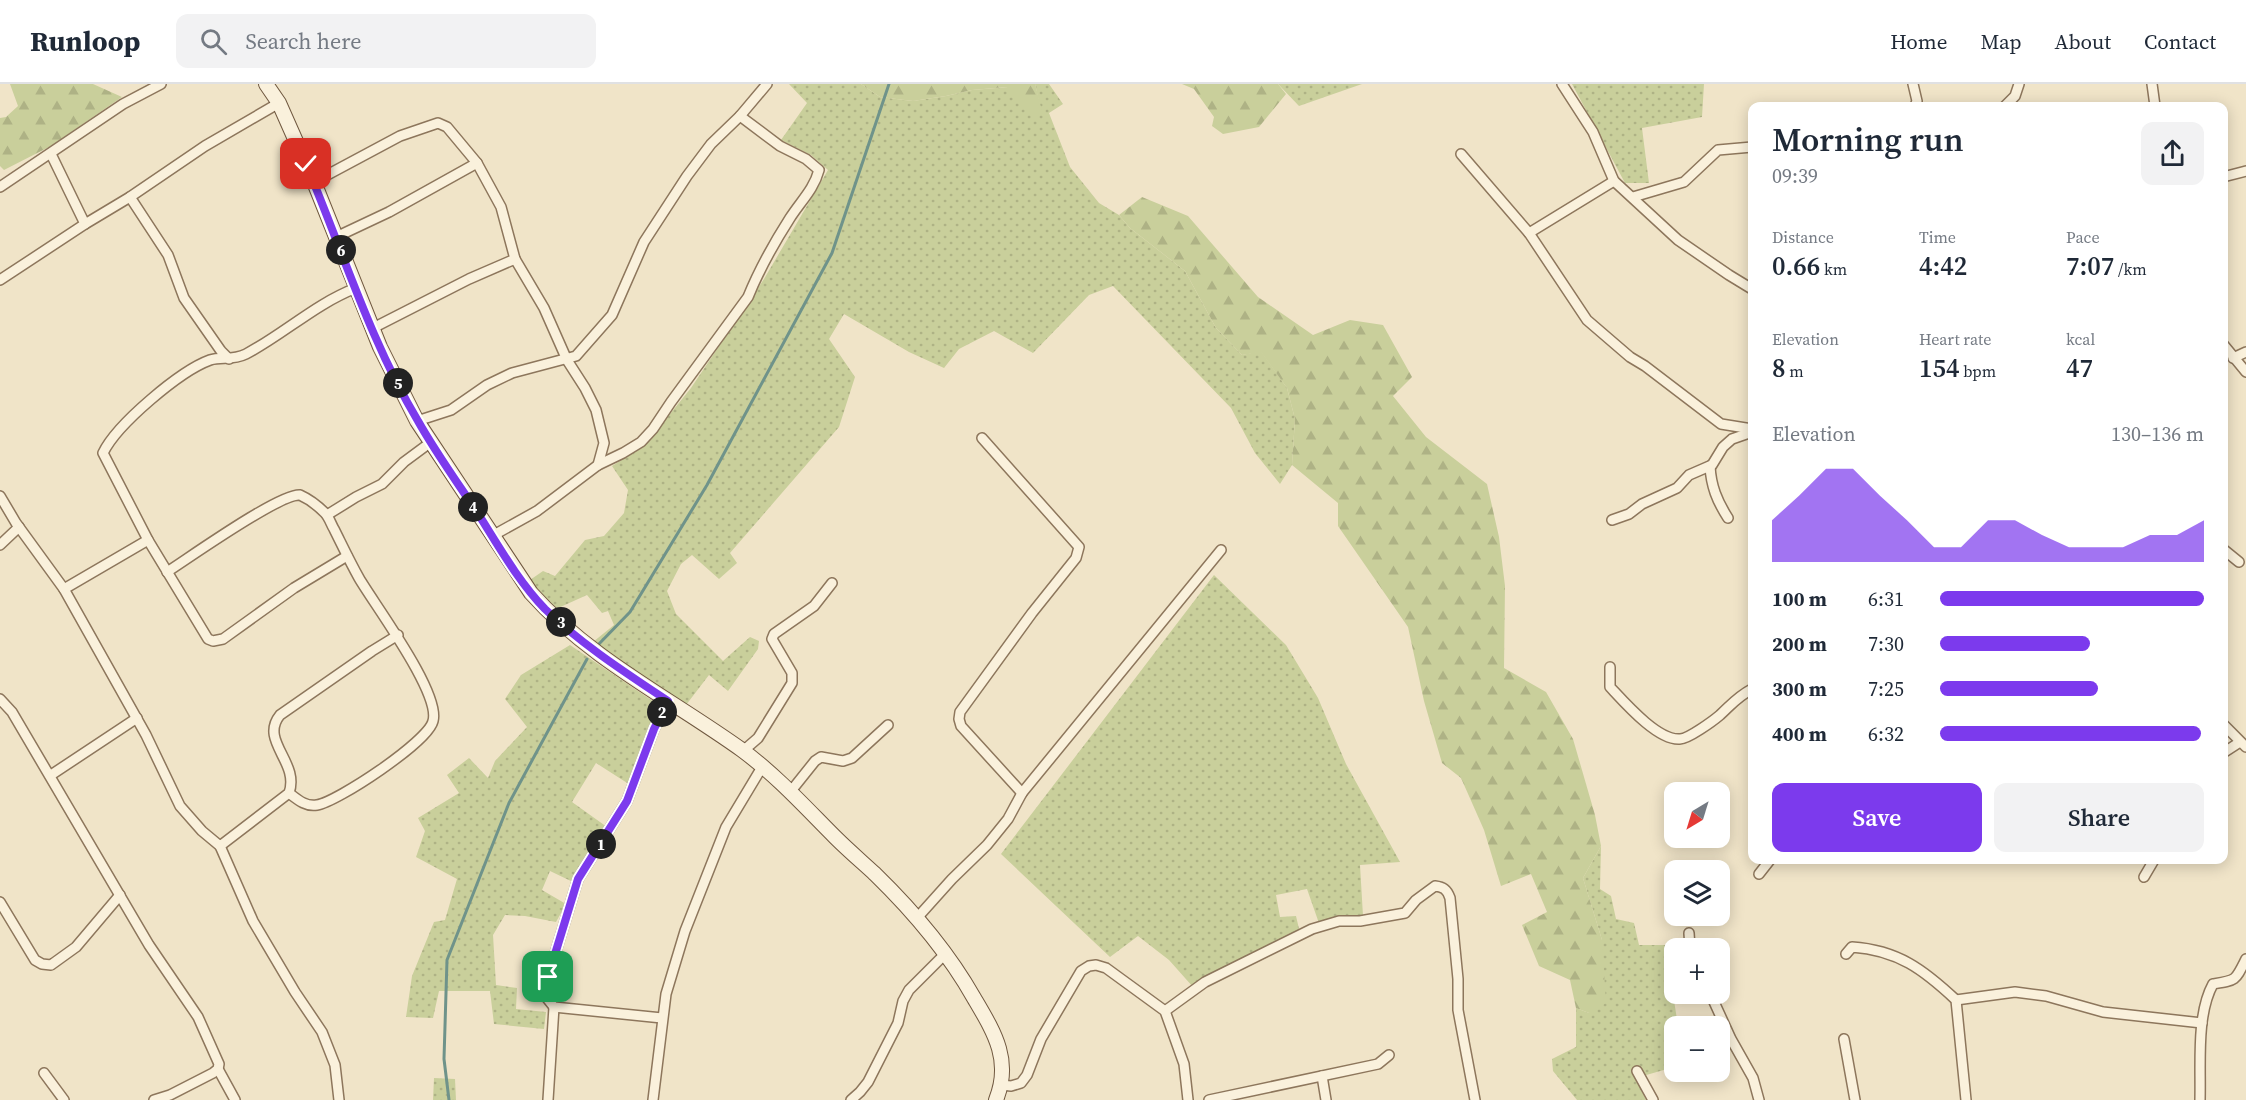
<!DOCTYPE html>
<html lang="en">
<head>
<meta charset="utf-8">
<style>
  body { margin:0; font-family:"Source Serif 4",serif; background:#f2f2f3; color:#1f2937; height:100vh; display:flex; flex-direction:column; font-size:22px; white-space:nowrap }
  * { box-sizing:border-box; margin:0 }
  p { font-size:20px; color:#747a83 }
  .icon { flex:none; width:33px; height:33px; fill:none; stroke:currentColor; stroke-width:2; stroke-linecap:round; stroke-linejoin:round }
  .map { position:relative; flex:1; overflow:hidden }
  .side { position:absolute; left:1748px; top:18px; width:480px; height:762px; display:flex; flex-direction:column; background:#fff; border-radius:12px; box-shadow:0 3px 15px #0003 }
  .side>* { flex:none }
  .needle { width:39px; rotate:218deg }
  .buttons { position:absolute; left:1664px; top:698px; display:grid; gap:12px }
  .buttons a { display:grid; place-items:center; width:66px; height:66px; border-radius:12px; background:#fff; box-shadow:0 3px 15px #0003; font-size:30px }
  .pin { position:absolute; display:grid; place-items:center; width:51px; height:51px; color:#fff; margin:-26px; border-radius:12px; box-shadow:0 3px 9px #0006 }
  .km { position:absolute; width:30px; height:30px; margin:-15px; border-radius:50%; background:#222; color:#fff; font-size:16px; line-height:30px; text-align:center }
  .round { display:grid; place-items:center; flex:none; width:63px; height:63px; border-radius:12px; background:#f2f2f3 }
  .head { display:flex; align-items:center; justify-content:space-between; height:102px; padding:0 24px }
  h1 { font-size:33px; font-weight:600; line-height:45px }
  .stats { display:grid; grid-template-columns:repeat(3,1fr); gap:9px; height:102px; padding:6px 24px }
  .stats div { display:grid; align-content:center }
  .stats b { font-size:26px; font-weight:600 }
  .stats small { font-size:16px; font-weight:400 }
  .stats p { font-size:16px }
  .chart { height:168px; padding:12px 24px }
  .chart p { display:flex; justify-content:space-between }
  .chart svg { width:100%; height:108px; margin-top:6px; fill:#7c3aed; opacity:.7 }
  .cta { display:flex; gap:12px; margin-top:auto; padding:12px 24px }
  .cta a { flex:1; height:69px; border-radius:12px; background:#7c3aed; color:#fff; font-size:24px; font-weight:600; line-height:69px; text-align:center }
  .cta a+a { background:#f2f2f3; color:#1f2937 }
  ul { padding:0 24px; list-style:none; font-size:20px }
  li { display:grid; grid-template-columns:96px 72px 1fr; align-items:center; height:45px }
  li i { height:15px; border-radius:8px; background:#7c3aed }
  header { display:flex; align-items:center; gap:36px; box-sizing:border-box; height:84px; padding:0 30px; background:#fff; border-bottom:2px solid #e0e1e3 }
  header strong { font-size:28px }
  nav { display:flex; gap:33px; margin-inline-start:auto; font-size:21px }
  .search { width:420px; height:54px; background:#f2f2f3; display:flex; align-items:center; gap:15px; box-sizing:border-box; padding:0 21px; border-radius:12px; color:#747a83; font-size:22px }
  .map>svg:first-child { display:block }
  .grass { fill:url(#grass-dots) }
  .forest { fill:url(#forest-firs) }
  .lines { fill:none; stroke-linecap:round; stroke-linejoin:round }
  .stream { stroke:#6f938a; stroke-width:3 }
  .street-casing { stroke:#8d765c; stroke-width:12 }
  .secondary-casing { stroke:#6f573f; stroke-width:16 }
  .street { stroke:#faf1dc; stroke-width:9 }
  .secondary { stroke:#faf1dc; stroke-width:14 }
  .route-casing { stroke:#fff; stroke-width:12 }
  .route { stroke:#7c3aed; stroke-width:8 }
</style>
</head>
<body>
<header>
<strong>Runloop</strong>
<div class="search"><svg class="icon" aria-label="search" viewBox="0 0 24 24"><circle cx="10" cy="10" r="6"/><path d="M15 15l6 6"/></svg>Search here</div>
<nav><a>Home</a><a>Map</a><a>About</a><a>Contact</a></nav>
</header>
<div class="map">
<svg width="2246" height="1016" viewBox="0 0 2246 1016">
  <defs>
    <pattern id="grass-dots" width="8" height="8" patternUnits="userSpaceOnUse" patternTransform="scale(1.5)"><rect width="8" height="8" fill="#c9cf9b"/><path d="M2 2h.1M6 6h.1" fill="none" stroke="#aeb285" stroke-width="1.8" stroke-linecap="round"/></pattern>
    <pattern id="forest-firs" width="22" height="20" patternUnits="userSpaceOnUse" patternTransform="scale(1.5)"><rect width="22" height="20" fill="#c9cf9b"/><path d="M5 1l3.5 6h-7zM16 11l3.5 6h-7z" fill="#aeb285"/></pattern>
  </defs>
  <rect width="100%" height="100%" fill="#f0e4c8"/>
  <g class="grass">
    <polygon points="789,0 861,0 880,13 913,17 946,12 972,6 1008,3 1041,27 1035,0 1049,0 1063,20 1049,29 1070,83 1099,119 1119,131 1130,144 1185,187 1216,244 1242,271 1261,267 1287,304 1295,335 1292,381 1280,400 1255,369 1231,324 1113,202 1089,211 1033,269 994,247 959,265 944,284 909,268 844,230 829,255 855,293 839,343 730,469 737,479 719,495 692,471 681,480 667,507 676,530 723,577 750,553 759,557 758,565 728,607 709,591 686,621 613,573 593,558 614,541 608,527 602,529 587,511 556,525 530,496 543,487 555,492 585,456 604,452 624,429 628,406 612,382 645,361 691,304 764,195 828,86 811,71 781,56 807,19"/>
    <polygon points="1278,0 1362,0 1299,22"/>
    <polygon points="1572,0 1704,0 1702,33 1642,44 1649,99 1625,99"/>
    <polygon points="1214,491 1286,561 1318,614 1346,680 1400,778 1360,781 1363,832 1321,845 1307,805 1276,811 1280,833 1296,832 1300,849 1193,903 1169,876 1138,852 1110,873 1001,770"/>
    <polygon points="570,561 666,626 635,704 596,679 572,718 607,743 573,798 550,787 542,806 566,820 556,838 525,832 505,831 493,851 496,901 517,904 516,925 546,928 544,945 494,940 490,907 439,907 433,934 406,933 412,892 434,838 445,836 457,795 416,773 425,747 418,734 459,709 447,691 469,674 488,694 495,677 527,643 505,615 521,591"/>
    <polygon points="1601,762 1600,805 1611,812 1616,835 1634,839 1639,861 1682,861 1684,864 1674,864 1675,909 1673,910 1678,942 1674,942 1674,983 1636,994 1646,1016 1577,1016 1553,987 1552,975 1576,963 1576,924 1589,929 1602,856 1583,794"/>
    <polygon points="434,994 455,995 456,1016 433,1016"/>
  </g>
  <g class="forest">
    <polygon points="10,0 93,0 122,13 51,62 4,86 0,82 0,34 6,33 18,22"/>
    <polygon points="861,0 1035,0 1042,27 1033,30 1007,3 972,6 946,12 913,17 880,13"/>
    <polygon points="1182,0 1278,0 1286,10 1259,43 1223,50 1212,42 1214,33 1194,5"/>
    <polygon points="1142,113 1188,132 1258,213 1313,251 1350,236 1383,241 1412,293 1393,312 1426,353 1487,400 1499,453 1505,502 1504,584 1546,608 1573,655 1595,731 1601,762 1583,794 1602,856 1606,919 1589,929 1576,924 1570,896 1539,882 1522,841 1547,828 1531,790 1501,802 1484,746 1461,694 1442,679 1424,617 1408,543 1338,442 1338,419 1292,381 1295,335 1287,304 1261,268 1242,271 1216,244 1185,187 1130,144 1119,131"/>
  </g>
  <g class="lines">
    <g class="stream">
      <polyline points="597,562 630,528 707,401 832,169 889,0"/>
      <polyline points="449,1016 444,975 447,876 509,719 587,575"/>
    </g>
    <g class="street-casing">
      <g id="street">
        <polyline points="1562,0 1593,48 1614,97 1678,156 1729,191 1752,205"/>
        <polyline points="1913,0 1917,17 1915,22"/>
        <polyline points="2152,0 2155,22"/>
        <polyline points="2005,22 2015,12 2019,0"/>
        <polyline points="1461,70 1529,149 1587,236 1630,273 1645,282 1721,340 1752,345"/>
        <polyline points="2223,93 2246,87"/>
        <polyline points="314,98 400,52 438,39 447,43 477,79 501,123 515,175 544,224 567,276 585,304 596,326 604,359 598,381"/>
        <polyline points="0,103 123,20 161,0"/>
        <polyline points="130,113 168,171 184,214 221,267 229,275"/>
        <polyline points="1633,113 1684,98 1718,66 1752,63"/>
        <polyline points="85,140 130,113 205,62 279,19"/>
        <polyline points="1529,149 1614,97"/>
        <polyline points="336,153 389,128 477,79"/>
        <polyline points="0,196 85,140 51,70"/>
        <polyline points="373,244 469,195 515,175"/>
        <polyline points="2223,260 2246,288"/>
        <polyline points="2233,274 2246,268"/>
        <polyline points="417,337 451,326 487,301 512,289 576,272 612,231 644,158 687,92 711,60 740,32 767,0"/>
        <polyline points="982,354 1079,463 1076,474 1032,529 960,628 959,635 961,642 1022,709"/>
        <path d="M 1710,382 C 1711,402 1717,417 1728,434"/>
        <polyline points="0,412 16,439 64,505"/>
        <polyline points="327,431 356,413 382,400 404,378 431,358"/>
        <polyline points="1612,436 1629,430 1642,420 1677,404 1689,391 1712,381 1723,363 1732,355 1752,348"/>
        <path d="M 492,452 L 537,427 L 598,381 L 623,369 L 641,358 L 653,345 L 671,318 L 748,213 C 759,186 774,159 790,134 C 801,117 814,105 819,86 L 806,75 L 780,62 L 740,32"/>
        <path d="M 148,456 L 64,505 L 146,651 L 180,722 L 202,747 L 220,762 L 289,709 C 300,678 259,657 280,631 L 372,567 L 398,551"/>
        <polyline points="0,461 19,443"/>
        <polyline points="2223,465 2239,478"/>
        <path d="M 347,472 L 294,504 L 223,555 L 213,557 L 208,555 L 148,456 L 103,369 C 117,340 180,287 210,276 C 221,272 232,277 246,270 C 284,250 315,220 356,204"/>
        <path d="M 167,488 C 189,474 280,409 300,411 C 309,415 318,422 325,429 C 329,433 331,440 334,445 C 342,461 350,478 359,494 C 374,520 441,609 433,637 C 428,658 337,718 317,721 C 306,723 298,716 289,709"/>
        <path d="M 1610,583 L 1610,603 C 1625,619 1658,657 1680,655 C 1688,655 1713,637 1720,631 C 1732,620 1737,613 1752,605"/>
        <polyline points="0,615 12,628 149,861 198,933 219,980 218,985 213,989 170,1011 154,1016"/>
        <polyline points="2223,640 2246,663"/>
        <polyline points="743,667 758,654 792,599 792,589 772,555 774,550 814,522 832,499"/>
        <polyline points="2223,669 2240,658"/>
        <polyline points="51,691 137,634"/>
        <polyline points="791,707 815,677 821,673 843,677 852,674 888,641"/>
        <polyline points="220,762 253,837 295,908 322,948 335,981 339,1016"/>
        <polyline points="1759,790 1770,776"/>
        <polyline points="2144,793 2154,776"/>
        <polyline points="0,818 35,876 42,880 51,881 76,863 120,811"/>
        <polyline points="917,834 952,795 987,761 1008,735 1022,709 1221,466"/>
        <polyline points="1689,849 1690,864"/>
        <path d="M 1846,870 L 1852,863 C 1898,866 1924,886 1956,916 L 1966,1016"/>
        <polyline points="1710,909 1731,955 1753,994 1759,1016"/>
        <polyline points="1956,916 2015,908 2046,912 2103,928 2202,939"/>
        <path d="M 1165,927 L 1205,898 L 1312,845 L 1339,837 L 1360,837 L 1405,829 L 1416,816 L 1435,802 C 1443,803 1447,805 1450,814 L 1458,895 L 1458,926 L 1475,1016"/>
        <polyline points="662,934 554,923 546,913 548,893 578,795 627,717 654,645 668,617"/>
        <polyline points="1844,955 1855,1016"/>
        <polyline points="218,985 235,1016"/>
        <polyline points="1637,987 1653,1016"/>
        <polyline points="44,989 64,1016"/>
        <polyline points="1322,992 1326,1016"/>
        <polyline points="1001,1001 1011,1002 1021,999 1027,991 1041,955 1081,887 1089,882 1096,881 1106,884 1165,927 1184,980 1188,1016"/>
        <polyline points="548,1016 554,923"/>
        <polyline points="653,1016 666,910 685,847 726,743 762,683"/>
        <polyline points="851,1016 860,1008 868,998 898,939 903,917 909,906 946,869"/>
        <polyline points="1209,1016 1378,980 1389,971"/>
        <path d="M 2200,1016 C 2201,981 2196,931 2213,900 C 2237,896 2235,897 2246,875"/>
      </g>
    </g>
    <g class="secondary-casing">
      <path id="secondary" d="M 266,0 L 279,19 L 314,98 L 380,263 L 417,337 L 531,509 C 590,575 671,615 742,666 C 777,692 805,723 835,753 C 848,766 862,778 875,790 C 913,827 948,868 974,914 C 994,948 1012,976 996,1016"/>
    </g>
    <use href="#street" class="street"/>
    <use href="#secondary" class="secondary"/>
  </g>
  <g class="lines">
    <g class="route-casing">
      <path id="route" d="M 306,80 C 342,165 370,257 418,337 C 436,369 457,398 477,428 C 498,461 518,497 545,525 C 581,560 626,589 668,617 L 654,645 L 627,717 L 578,795 L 548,893"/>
    </g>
    <use href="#route" class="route"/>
  </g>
</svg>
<div class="buttons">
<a><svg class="needle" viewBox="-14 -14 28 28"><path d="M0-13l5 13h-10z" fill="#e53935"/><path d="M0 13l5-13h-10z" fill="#747a83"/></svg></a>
<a><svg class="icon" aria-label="layers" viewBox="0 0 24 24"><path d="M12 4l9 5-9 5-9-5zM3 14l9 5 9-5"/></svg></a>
<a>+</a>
<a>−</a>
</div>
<div class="pin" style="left:548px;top:893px;background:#1e9e55"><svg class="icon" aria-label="arrive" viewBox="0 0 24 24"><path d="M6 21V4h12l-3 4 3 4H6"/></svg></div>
<div class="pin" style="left:306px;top:80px;background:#d93025"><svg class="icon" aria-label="check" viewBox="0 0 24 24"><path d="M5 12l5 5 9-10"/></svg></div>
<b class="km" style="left:601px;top:760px">1</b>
<b class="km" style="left:662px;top:628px">2</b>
<b class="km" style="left:561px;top:538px">3</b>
<b class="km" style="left:473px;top:423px">4</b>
<b class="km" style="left:398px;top:299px">5</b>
<b class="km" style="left:341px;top:166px">6</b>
<section class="side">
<div class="head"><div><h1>Morning run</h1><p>09:39</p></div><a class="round"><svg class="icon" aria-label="share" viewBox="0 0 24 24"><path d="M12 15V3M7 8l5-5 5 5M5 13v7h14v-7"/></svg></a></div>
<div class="stats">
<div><p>Distance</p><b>0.66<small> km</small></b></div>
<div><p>Time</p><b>4:42</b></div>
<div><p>Pace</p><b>7:07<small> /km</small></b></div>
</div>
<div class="stats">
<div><p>Elevation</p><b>8<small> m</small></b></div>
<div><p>Heart rate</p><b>154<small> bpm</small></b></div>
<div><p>kcal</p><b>47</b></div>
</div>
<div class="chart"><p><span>Elevation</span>130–136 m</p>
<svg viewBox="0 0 160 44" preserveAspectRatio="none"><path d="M0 44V27L10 17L20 6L30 6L40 17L50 27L60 38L70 38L80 27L90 27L100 33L110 38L120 38L130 38L140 33L150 33L160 27V44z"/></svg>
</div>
<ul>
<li><b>100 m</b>6:31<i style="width:100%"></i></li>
<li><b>200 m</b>7:30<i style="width:57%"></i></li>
<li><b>300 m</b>7:25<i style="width:60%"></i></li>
<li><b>400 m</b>6:32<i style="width:99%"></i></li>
</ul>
<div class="cta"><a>Save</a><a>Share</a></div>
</section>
</div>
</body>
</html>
